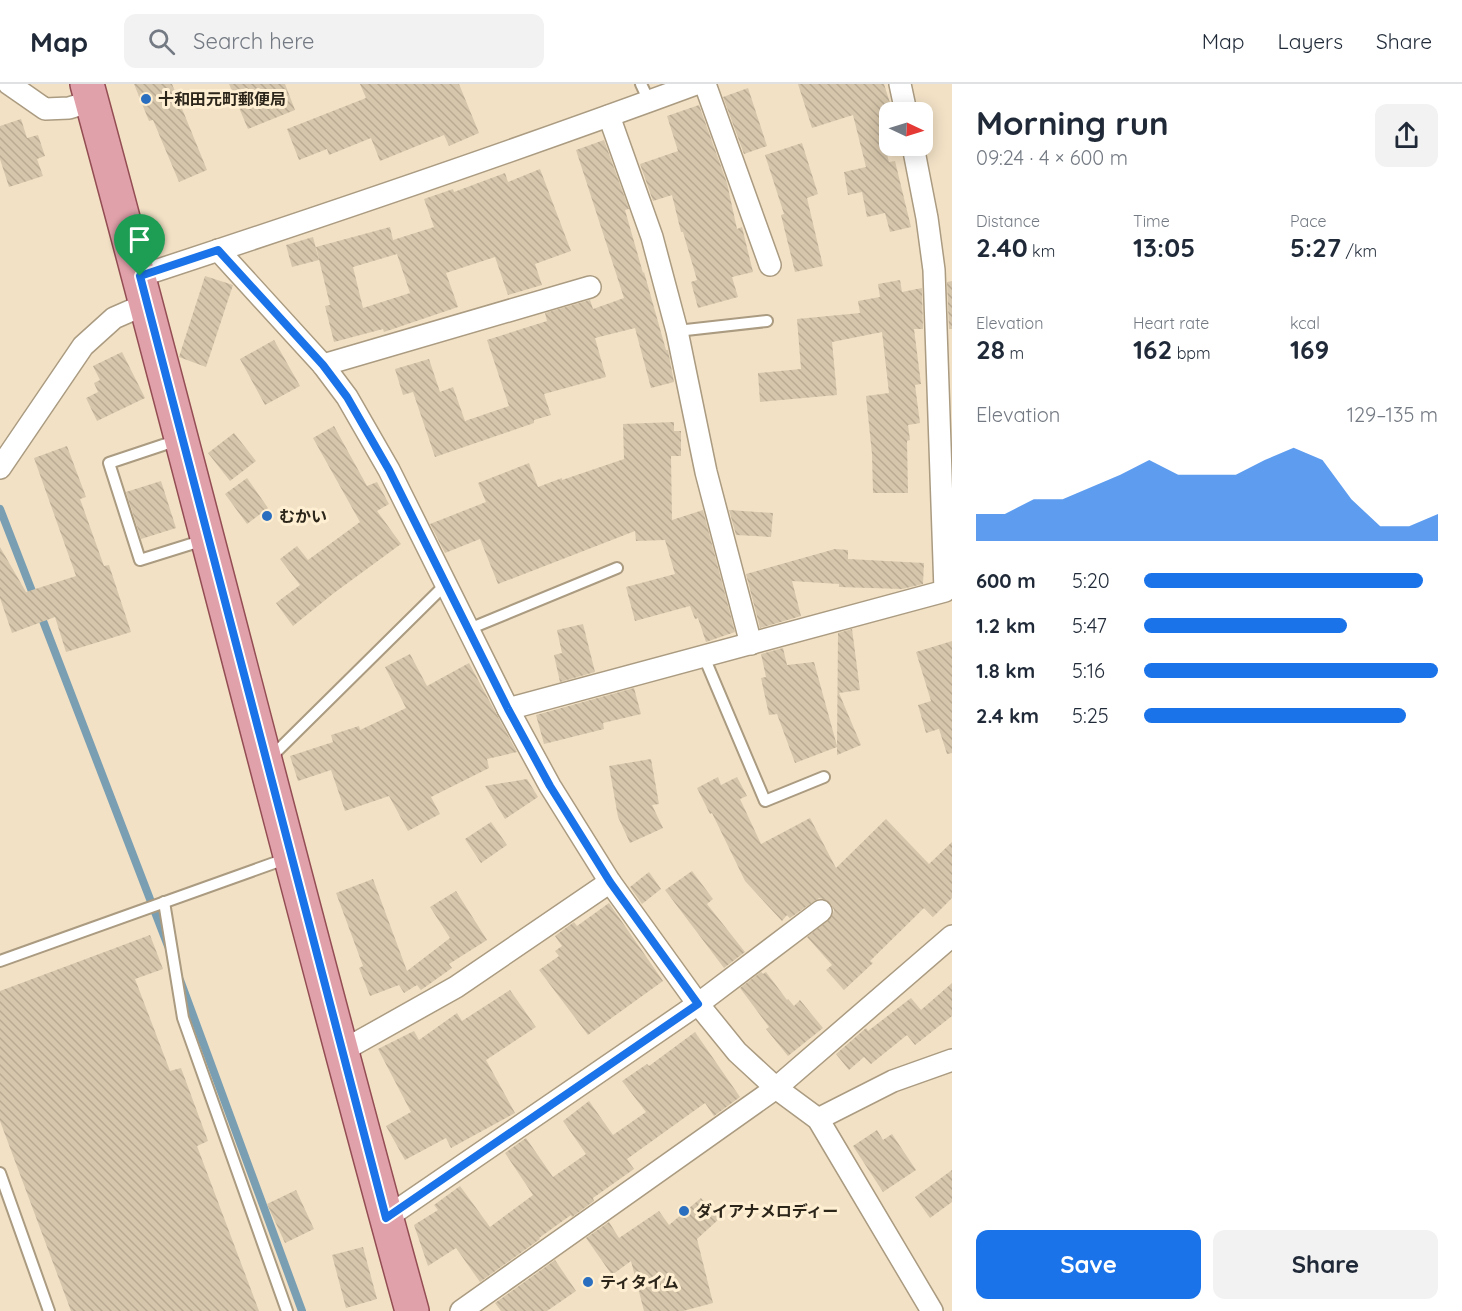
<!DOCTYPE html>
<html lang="en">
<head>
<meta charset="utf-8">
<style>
  body { margin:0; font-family:Quicksand,"Noto Sans JP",sans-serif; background:#f2f2f3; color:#1f2937; height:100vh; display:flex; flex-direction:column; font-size:22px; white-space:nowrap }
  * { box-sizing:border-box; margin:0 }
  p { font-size:20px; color:#747a83 }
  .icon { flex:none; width:33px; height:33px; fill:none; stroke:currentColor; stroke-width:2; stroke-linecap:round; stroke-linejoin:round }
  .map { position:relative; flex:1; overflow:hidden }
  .sheet { display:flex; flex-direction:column; background:#fff; width:510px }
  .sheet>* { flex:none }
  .needle { width:39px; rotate:94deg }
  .controls { position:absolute; left:879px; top:18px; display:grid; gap:12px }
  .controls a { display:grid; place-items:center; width:54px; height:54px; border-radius:12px; background:#fff; box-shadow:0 3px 15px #0003; font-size:30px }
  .pin { position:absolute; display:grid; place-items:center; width:51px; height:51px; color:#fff; margin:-62px -26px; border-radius:50% 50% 50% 0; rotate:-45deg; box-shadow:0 0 6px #0007 }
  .pin .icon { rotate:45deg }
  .round { display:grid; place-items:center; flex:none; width:63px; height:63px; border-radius:12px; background:#f2f2f3 }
  .headline { display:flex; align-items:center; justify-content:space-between; height:102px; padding:0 24px }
  h1 { font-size:33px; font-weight:800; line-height:45px }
  .figures { display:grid; grid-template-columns:repeat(3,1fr); gap:9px; height:102px; padding:6px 24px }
  .figures div { display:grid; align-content:center }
  .figures b { font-size:26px; font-weight:800 }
  .figures small { font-size:16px; font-weight:400 }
  .figures p { font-size:16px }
  .chart { height:168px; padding:12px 24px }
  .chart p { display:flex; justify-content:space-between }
  .chart svg { width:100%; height:108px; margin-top:6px; fill:#1a73e8; opacity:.7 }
  .action { display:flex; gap:12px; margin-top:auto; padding:12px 24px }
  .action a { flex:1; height:69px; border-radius:12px; background:#1a73e8; color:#fff; font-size:24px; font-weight:800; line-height:69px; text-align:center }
  .action a+a { background:#f2f2f3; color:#1f2937 }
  ul { padding:0 24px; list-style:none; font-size:20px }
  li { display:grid; grid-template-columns:96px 72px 1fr; align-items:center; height:45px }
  li i { height:15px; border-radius:8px; background:#1a73e8 }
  header { display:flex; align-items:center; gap:36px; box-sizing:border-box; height:84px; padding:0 30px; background:#fff; border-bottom:2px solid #e0e1e3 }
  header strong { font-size:28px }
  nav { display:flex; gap:33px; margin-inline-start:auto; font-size:21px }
  .search { width:420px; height:54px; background:#f2f2f3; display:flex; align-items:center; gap:15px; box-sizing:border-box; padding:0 21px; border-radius:12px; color:#747a83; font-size:22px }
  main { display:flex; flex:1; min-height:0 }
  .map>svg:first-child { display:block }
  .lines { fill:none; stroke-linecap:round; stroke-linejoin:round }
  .stream { stroke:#7a9fb3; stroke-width:8 }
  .building { fill:url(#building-back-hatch); fill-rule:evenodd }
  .lane-casing { stroke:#aa9b81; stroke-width:14 }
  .street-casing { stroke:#aa9b81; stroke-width:24 }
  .primary-casing { stroke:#934d53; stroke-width:36 }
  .lane { stroke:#fff; stroke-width:10 }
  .street { stroke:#fff; stroke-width:21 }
  .primary { stroke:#e0a1aa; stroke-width:33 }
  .route-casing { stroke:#fff; stroke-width:12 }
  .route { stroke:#1a73e8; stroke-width:8 }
  .poi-dot { fill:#2a6ec0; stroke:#ffefd2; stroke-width:2 }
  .labels { text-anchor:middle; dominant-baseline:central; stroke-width:6; stroke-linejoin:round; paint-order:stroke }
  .poi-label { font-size:16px; font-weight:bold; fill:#2b251a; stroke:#ffefd2; text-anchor:start }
</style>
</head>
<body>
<header>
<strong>Map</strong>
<div class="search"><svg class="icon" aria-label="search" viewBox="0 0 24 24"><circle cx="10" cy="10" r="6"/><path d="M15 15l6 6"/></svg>Search here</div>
<nav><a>Map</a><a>Layers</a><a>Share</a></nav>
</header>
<main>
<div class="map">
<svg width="952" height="1227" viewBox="0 0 952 1227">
  <defs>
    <pattern id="building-back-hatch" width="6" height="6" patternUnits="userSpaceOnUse" patternTransform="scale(1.5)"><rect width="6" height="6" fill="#d6c6ab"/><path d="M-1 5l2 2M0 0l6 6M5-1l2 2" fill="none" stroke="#b8aa93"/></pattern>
  </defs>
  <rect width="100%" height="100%" fill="#f2e1c5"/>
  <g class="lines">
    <g class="stream">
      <polyline points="0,425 35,515"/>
      <polyline points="40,529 168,862"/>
      <polyline points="180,896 302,1227"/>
    </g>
  </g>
  <g class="building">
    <polygon points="134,0 172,0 207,86 179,98 153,36 149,37"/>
    <polygon points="229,0 285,0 295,26 248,45"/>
    <polygon points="360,0 459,0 479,49 449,62 444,51 380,77 371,54 329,71 327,65 299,76 287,45 366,14"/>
    <polygon points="798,0 884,0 890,19 890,36 879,39 889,78 895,77 911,143 890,148 885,129 867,133 862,108 848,111 844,88 866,83 853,31 812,44"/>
    <polygon points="748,4 767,62 744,70 723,13"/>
    <polygon points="699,21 727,99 737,145 742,143 753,188 732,193 738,213 698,224 691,198 697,196 683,148 681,148 672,111 653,117 640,80 678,67 667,32"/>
    <polygon points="21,35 27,54 38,51 45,72 37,75 43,92 9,103 0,75 0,42"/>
    <polygon points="604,56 629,125 625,126 643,189 644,188 666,266 668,266 674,298 651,304 635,244 595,254 606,293 544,310 551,331 534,336 534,339 435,373 413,308 403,311 395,285 429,275 440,308 453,303 465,337 509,322 487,256 547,237 545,229 590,216 593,225 624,214 576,66"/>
    <polygon points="802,59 818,110 807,114 823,182 795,188 781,131 784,130 765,71"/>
    <path d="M 540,85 L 571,167 L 535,180 L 542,201 L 508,211 L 495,173 L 446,189 L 458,223 L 384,248 L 383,245 L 334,258 L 325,222 L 330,221 L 316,163 L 390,143 L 393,156 L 434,143 L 424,115 L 453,105 L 454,108 L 505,89 L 508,98 ZM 397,170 L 410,209 L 363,224 L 353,183 Z"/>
    <polygon points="313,153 319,176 292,183 286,161"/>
    <polygon points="205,192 233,201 206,283 179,273"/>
    <polygon points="900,196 902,208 922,204 923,245 914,245 921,300 915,301 920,339 908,341 910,356 907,357 908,409 873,409 872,370 866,312 889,309 882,248 832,258 837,311 760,318 758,289 801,285 797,235 860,229 858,217 880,213 878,200"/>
    <polygon points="952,197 952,245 949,245 947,198"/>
    <polygon points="274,256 300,302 265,321 240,275"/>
    <polygon points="122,268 145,314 97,337 86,314 98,308 94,299 100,296 93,282"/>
    <polygon points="674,338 674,347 681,347 681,372 671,372 672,436 703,426 735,548 706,558 698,534 695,535 690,522 635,537 626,503 675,490 665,456 636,457 635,447 498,500 480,455 445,469 430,440 486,418 478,399 529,379 538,403 562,394 562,396 624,375 623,340"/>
    <polygon points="334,342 367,402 377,398 389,420 377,427 401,460 334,509 293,542 276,519 300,501 280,475 297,462 308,476 360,438 313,354"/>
    <polygon points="234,349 256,377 230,397 208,369"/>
    <polygon points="67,362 86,413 80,415 104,482 109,481 131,548 66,568 55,533 12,549 0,514 0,463 26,508 76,492 34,374"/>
    <polygon points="247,394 268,424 247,440 225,410"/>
    <polygon points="161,397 176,444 141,455 126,408"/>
    <polygon points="729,426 773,429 771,453 736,451"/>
    <polygon points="835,465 848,466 848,475 924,479 923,500 902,505 839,503 839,500 792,497 801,532 760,544 746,490"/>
    <polygon points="583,540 595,588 560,598 554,571 562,569 557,546"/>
    <polygon points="852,545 860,606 839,609 861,661 837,671 837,663 795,679 777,630 769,631 761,594 766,593 761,570 783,564 787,581 814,578 837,662 838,549"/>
    <polygon points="952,557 952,669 947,670 939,645 926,649 918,621 931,617 916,568"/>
    <polygon points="410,570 427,602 469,579 517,668 487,675 489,684 431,713 440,730 408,747 389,712 345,727 331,686 298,697 290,672 333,658 331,651 359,642 360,646 406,624 385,583"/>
    <polygon points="634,604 641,630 603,639 604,645 544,660 536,631"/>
    <polygon points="651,675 659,720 652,721 663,744 630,759 618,733 609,682"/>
    <polygon points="718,693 721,701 737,693 747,712 740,715 761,760 810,734 836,784 886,735 929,780 952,758 952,814 933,833 924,824 870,877 873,879 844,906 826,886 832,881 807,853 832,832 834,826 831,820 826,816 819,814 790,834 787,831 782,837 745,797 712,729 710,730 697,704"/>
    <polygon points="527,695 538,713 505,735 485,702"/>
    <polygon points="491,738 507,761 481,779 465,755"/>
    <polygon points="692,787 713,815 707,820 745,868 724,884 665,806"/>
    <polygon points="649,788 661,805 642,820 630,803"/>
    <polygon points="373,795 407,887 450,854 430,823 456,807 487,856 449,880 452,884 421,906 417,901 404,909 399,901 370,912 359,884 363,882 336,809"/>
    <polygon points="609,819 663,897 588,951 539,886 559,872 555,867 562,862 555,852 574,838 577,842"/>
    <polygon points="150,851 163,885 135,895 170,987 181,984 208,1057 197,1062 259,1227 71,1227 0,1037 0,907"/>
    <polygon points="761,888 763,890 766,888 787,916 788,915 794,922 800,916 823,944 788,972 766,945 769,943 740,904"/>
    <polygon points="952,899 952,932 915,961 907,951 871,980 864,973 849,986 836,970 866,944 868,947 911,914 921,926"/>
    <polygon points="510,906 536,943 486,976 515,1029 451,1064 446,1054 405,1076 386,1042 411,1028 378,965 414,947 419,956 457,929 462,937"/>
    <polygon points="695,948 740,1013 714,1032 705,1019 627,1075 634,1085 593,1114 594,1117 572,1133 571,1131 539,1154 540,1155 480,1198 456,1164 428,1182 414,1141 438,1126 434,1121 460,1102 490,1143 533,1111 505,1069 526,1054 553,1093 586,1070 563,1037 589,1017 613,1051 646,1028 622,997 647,980 649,982"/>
    <polygon points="877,1046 883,1056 892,1050 916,1086 883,1108 853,1062"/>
    <polygon points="952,1086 952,1118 930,1134 915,1113"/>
    <polygon points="296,1106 314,1145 285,1159 267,1120"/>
    <polygon points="701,1114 719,1135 697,1155 713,1219 683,1227 644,1227 631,1177 612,1191 586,1154 609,1138 619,1154 659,1127 669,1141"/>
    <polygon points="363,1163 377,1215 346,1224 332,1171"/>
    <polygon points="555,1176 576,1207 547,1227 501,1227 495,1219"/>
  </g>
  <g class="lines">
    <g class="lane-casing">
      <g id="lane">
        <polyline points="641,0 649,17"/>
        <polyline points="677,247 767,237"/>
        <polyline points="178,356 109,379 140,476 204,456"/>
        <polyline points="469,545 617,484"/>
        <polyline points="704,573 765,717 824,693"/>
        <polyline points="269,675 446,500"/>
        <polyline points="164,818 183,934 287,1227"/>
        <polyline points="0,877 288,774"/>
        <polyline points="0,1089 49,1227"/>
      </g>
    </g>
    <g class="street-casing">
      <g id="street">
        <polyline points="9,0 45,25 69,24 92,17"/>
        <polyline points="705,0 770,181"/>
        <polyline points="900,0 906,28"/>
        <polyline points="609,32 652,153 677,247 706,388 751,560"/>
        <polyline points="218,166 323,281 347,313 389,386 508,625 550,702 610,798 698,920 737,968 776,1004 818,1035 932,1227"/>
        <path d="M 140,192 C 326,131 512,68 696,0"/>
        <polyline points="323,281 590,203"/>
        <polyline points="0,384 83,262 114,234 146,220"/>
        <polyline points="508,625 945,507 934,186 927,134 913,62"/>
        <polyline points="342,967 456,903 610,798"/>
        <polyline points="818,1035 893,997 952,976"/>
        <polyline points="386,1134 698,920 821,827"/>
        <polyline points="461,1227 776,1004 952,852"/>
      </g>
    </g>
    <g class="primary-casing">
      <path id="primary" d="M 87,0 C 198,408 299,819 412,1227"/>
    </g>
    <use href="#lane" class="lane"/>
    <use href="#street" class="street"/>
    <use href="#primary" class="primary"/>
  </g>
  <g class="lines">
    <g class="route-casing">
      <polygon id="route" points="218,166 323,281 347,313 389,386 508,625 550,702 610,798 698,920 386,1134 140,192"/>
    </g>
    <use href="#route" class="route"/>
  </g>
  <g class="poi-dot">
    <circle cx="146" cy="15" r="6"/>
    <circle cx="267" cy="432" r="6"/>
    <circle cx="684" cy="1127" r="6"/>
    <circle cx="588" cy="1198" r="6"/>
  </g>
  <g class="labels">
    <g class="poi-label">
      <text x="158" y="15">十和田元町郵便局</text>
      <text x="279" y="432">むかい</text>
      <text x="696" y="1127">ダイアナメロディー</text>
      <text x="600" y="1198">ティタイム</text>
    </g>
  </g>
</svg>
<div class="controls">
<a><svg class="needle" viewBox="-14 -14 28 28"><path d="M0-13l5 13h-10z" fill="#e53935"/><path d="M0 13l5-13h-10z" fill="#747a83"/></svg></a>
</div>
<div class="pin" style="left:140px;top:192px;background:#1e9e55"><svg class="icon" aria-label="arrive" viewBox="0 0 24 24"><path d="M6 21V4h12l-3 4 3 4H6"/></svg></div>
</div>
<section class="sheet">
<div class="headline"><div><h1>Morning run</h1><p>09:24 · 4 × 600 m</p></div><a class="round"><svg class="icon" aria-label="share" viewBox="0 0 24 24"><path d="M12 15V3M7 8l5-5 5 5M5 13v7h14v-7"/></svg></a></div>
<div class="figures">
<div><p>Distance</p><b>2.40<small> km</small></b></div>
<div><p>Time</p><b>13:05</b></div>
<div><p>Pace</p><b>5:27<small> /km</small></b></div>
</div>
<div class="figures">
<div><p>Elevation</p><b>28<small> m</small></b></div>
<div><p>Heart rate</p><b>162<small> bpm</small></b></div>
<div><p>kcal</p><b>169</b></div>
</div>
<div class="chart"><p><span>Elevation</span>129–135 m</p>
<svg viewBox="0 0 160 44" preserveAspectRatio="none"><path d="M0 44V33L10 33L20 27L30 27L40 22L50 17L60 11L70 17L80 17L90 17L100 11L110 6L120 11L130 27L140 38L150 38L160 33V44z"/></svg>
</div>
<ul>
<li><b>600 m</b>5:20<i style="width:95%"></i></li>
<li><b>1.2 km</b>5:47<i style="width:69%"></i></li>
<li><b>1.8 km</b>5:16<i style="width:100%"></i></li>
<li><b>2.4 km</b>5:25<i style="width:89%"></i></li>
</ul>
<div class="action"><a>Save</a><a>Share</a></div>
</section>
</main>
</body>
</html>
